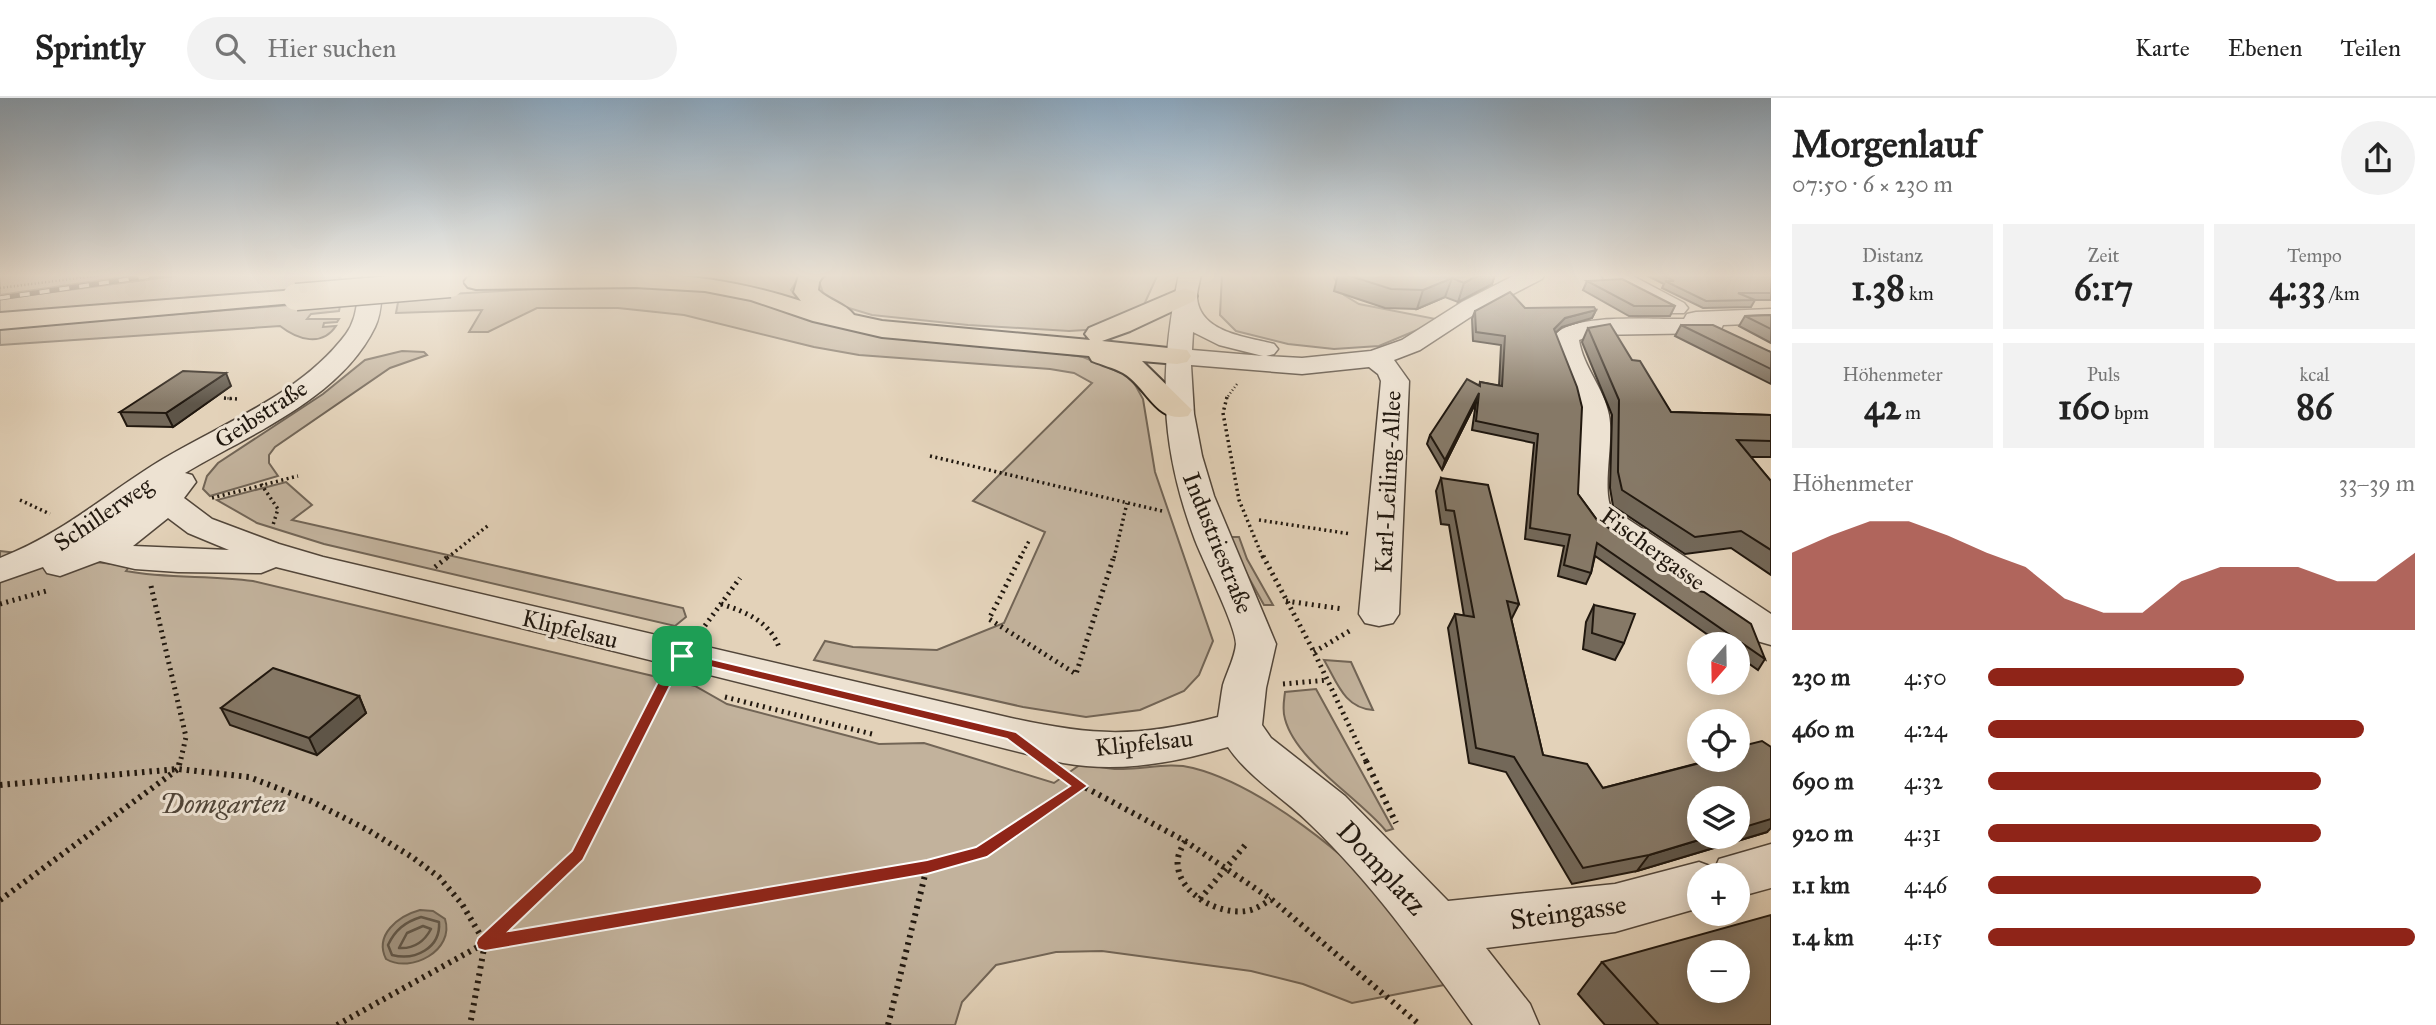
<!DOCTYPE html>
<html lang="de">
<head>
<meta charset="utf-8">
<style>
  body { margin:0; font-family:"IM FELL Great Primer",serif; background:#f2f2f2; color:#222; height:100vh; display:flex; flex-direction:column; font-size:26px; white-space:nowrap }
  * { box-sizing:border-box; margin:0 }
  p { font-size:23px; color:#767676 }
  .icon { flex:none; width:38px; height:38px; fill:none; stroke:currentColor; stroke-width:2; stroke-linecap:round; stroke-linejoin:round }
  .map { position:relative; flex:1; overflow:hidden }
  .drawer { display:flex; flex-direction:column; background:#fff; width:665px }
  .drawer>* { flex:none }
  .needle { width:46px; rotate:200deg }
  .buttons { position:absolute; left:1687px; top:534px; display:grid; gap:14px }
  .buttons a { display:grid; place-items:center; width:63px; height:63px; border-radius:50%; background:#fff; box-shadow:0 4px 18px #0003; font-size:35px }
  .pin { position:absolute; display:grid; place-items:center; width:60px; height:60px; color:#fff; margin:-30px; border-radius:14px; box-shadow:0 4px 10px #0006 }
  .round { display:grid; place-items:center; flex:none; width:74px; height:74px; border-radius:37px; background:#f2f2f2 }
  .summary { display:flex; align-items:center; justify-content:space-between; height:119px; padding:0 21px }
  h1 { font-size:38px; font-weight:700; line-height:52px }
  .figures { display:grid; grid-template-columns:repeat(3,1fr); gap:10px; height:119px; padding:7px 21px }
  .figures div { display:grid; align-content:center; border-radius:0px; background:#f2f2f2; text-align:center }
  .figures b { font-size:35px; font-weight:700 }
  .figures small { font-size:19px; font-weight:400 }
  .figures p { font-size:19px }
  .chart { height:196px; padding:14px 21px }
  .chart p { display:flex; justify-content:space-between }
  .chart svg { width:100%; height:126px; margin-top:7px; fill:#8f2418; opacity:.7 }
  ul { padding:0 21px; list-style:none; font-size:23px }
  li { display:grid; grid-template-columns:112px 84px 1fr; align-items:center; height:52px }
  li i { height:18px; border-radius:9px; background:#8f2418 }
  header { display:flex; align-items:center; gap:42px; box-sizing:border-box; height:98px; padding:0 35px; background:#fff; border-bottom:2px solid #e0e0e0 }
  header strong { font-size:33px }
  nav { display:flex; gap:38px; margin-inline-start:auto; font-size:24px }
  .search { width:490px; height:63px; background:#f2f2f2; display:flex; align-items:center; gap:18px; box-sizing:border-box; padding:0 24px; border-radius:38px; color:#767676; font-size:26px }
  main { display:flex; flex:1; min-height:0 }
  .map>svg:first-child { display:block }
  .green { fill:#c2b29c; stroke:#726556; stroke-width:2 }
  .water { fill:#a1937f; stroke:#6e6252; stroke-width:2 }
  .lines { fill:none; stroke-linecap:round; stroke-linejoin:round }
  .shore { stroke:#615647; stroke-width:2.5 }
  .minor-casing { stroke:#52463a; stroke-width:3 }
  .major-casing { stroke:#21180f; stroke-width:4 }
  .path-far3 { stroke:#21180f; stroke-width:2.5; stroke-dasharray:1 2.5; stroke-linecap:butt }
  .path-far2 { stroke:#21180f; stroke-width:3.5; stroke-dasharray:2 3.5; stroke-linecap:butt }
  .path-far1 { stroke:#21180f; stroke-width:5; stroke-dasharray:2 4.5; stroke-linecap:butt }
  .path { stroke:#21180f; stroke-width:6; stroke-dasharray:2.5 5; stroke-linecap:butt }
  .minor { fill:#ede2d2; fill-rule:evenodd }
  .major { fill:#e3d2b9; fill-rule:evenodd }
  .rail-casing { stroke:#21180f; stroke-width:5 }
  .rail { stroke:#ede2d2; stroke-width:3.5; stroke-dasharray:10; stroke-linecap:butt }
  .major-bridge-casing { stroke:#21180f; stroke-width:29; stroke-linecap:butt }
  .major-bridge { stroke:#e3d2b9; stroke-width:26 }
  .wall { fill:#736859; stroke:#21180f; stroke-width:2 }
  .shaded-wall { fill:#5e5548; stroke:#21180f; stroke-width:2 }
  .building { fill:#867967; stroke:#21180f; stroke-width:2; fill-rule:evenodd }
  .route { fill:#8f2418; stroke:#fff; stroke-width:2; fill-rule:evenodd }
  .labels { text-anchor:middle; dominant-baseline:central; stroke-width:6; stroke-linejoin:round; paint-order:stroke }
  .street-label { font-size:24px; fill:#21180f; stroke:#ede2d2 }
  .near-park-label { font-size:28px; font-style:italic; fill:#514639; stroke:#ede2d2 }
  .near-street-label { font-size:28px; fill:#21180f; stroke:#ede2d2 }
</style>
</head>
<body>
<header>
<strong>Sprintly</strong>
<div class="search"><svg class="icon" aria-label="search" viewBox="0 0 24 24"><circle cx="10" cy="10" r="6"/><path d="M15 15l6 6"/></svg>Hier suchen</div>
<nav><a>Karte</a><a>Ebenen</a><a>Teilen</a></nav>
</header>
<main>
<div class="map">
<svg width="1771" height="927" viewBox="0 0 1771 927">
  <rect width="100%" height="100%" fill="#e3d2b9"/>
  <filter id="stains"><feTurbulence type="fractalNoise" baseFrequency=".00286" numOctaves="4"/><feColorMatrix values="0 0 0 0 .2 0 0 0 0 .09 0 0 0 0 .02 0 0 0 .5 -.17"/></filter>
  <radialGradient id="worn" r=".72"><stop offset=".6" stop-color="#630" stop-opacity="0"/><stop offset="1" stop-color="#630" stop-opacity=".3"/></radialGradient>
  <g class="green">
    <polygon points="0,176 144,176 0,197"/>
    <polygon points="190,176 336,176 342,182 344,189 0,217 0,201"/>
    <polygon points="667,176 801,176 791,192 798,202 639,179"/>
    <polygon points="829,176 1158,176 1143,209 1101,231 1069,233 968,227 872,217 839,207 824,198 819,183"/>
    <polygon points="1222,176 1332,176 1344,197 1359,206 1441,222 1379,248 1334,251 1288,246 1236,233 1220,217"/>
    <polygon points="603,187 722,192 789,213 1083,259 1124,276 1133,283 1143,301 1155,374 1213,543 1199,577 1184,593 1140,612 1086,619 1023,609 814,562 825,543 853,549 937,552 1004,525 1045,434 973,403 1092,285 1074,275 1050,271 859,257 814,249 684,217 618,210 537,210 488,234 469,234 482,212 396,215 399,199"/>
    <path d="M 341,203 L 339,213 L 311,216 L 307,221 L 339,221 L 337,224 L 324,225 L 323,229 L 336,228 C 322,249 298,242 280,228 L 0,247 L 0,230 Z"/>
    <polygon points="402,253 424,254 427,257 390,270 275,349 269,357 269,365 278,378 210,398 203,391 207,378 218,365 323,296 365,262"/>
    <polygon points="286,384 312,407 292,422 683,510 686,519 675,528 324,446 257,425 217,402"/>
    <polygon points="1231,439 1239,439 1247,461 1273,507 1264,507 1239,462"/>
    <path d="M 0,453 L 130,468 L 126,473 C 168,481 210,477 253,483 L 695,588 L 727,606 L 879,646 L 924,645 L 1054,685 L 1081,666 C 1095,668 1110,672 1123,671 C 1146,671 1170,664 1193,670 C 1260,687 1352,759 1396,813 C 1415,836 1432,862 1449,886 L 1352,905 L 1303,886 L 1251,873 L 1102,853 L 1056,854 L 996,867 L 962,904 L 955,927 L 0,927 Z"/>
    <path d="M 1324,562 L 1351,564 L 1373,612 C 1344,610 1337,584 1324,562 Z"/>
    <path d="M 1316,591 L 1393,731 L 1386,733 C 1359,700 1296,663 1285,621 C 1282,612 1284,603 1285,594 Z"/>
  </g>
  <path class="water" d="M 420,812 L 433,813 L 445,821 C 455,852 411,876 386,861 C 374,837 398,818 420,812 Z"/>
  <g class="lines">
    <g class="shore">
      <path d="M 421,819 L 439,824 C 441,850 415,863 392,857 L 388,847 C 395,832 405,824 421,819 Z"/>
      <path d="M 423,828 L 431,831 C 424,844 414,851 399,850 L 407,835 Z"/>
    </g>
    <g class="minor-casing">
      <g id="minor">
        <path d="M 364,176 L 386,176 C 379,193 384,211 375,229 C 340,301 250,336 185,375 L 192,377 L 196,384 L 184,400 L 212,421 L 279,446 L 323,459 L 1011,620 C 1093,638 1136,640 1218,619 C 1220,608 1221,597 1223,587 C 1227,574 1235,559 1236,546 C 1236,528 1203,463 1195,442 C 1159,346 1159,273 1179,176 L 1201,176 C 1200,183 1197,192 1197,199 C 1199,235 1248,239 1274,246 L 1278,251 L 1274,256 L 1266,258 L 1302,260 L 1371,253 L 1402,242 L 1462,204 L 1517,176 L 1545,176 L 1542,181 L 1478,214 L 1420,252 L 1394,262 L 1409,283 L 1399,516 L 1393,525 L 1379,528 L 1365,525 L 1359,516 L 1381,283 L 1378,276 L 1369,269 L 1302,276 L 1191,267 L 1194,316 L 1202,358 L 1214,398 L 1276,546 L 1266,590 L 1262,627 L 1271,640 L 1345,698 L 1448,803 L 1615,786 L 1699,764 L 1715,770 L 1719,761 L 1771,746 L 1771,790 L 1738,799 L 1738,777 L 1699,777 L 1699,810 L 1615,834 L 1486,850 L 1530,906 L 1539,927 L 1473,927 C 1423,857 1373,786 1310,726 C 1284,700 1249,680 1228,649 C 1174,665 1119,675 1063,665 L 276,469 L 261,475 L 178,474 L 135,471 L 100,463 L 60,478 L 47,475 L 43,469 L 0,484 L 0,460 C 66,434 105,396 163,361 C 225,324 301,296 346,236 C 360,217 355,196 364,176 ZM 1193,234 L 1219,247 L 1263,258 L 1192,252 ZM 168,420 L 188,435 L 229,452 L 133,448 Z"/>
        <polygon points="1601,176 1629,176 1684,205 1688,210 1684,215 1668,215 1604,181"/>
        <path d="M 1771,211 L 1771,225 L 1723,227 L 1720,233 L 1711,235 L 1592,237 L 1579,242 C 1583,269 1604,290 1609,317 C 1614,343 1602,389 1611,410 L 1771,516 L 1771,547 L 1757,543 L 1593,430 C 1585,423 1576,414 1575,403 C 1571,371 1585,339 1578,305 C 1572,282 1556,263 1553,239 C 1571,214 1654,222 1684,221 L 1687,216 L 1696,214 Z"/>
      </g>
    </g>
    <g class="major-casing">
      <g id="major">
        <path d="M 656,176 C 706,179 753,187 801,203 L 794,194 L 799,177 L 824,176 L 819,184 L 818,192 C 828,202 846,206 854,217 L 882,223 L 1090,242 L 1085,236 L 1089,230 L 1176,193 L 1185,191 L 1194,193 L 1197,198 L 1194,203 L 1130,233 L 1102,243 L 1187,252 L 1191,258 L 1187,264 L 1177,266 L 1142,263 L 1192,312 L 1188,318 C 1156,326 1147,289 1123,275 C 1114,270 1102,267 1092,263 L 1089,258 L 882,239 L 813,223 L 751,202 L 705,193 L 635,189 L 476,191 L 468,189 L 464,184 L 468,179 L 476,177 Z"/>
        <polygon points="296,192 305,194 308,199 305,204 0,231 0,215"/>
      </g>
    </g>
    <g class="path-far3">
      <polyline points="0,190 109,176"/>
      <polyline points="224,300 234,301"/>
      <polyline points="1226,301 1237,286"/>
    </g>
    <g class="path-far2">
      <polyline points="1227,299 1223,315 1239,402 1263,460"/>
      <polyline points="224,300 238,301"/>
      <polyline points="930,358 1162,413"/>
      <polyline points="261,386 278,411 273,427"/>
      <polyline points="212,400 298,378"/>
      <polyline points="20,402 50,416"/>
      <polyline points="1259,422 1351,436"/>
      <polyline points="447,460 490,426"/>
      <polyline points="1020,460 1029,443"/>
      <polyline points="1114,460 1127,405"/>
    </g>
    <g class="path-far1">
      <polyline points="1021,458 989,521 1076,576 1114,458"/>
      <polyline points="1263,458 1314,554 1367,665"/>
      <polyline points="435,469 449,458"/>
      <polyline points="151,488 186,639 180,665"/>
      <polyline points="1286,503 1343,511"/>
      <polyline points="0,506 50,492"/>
      <path d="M 721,506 C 746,514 769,523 779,549"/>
      <polyline points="701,533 740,480"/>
      <polyline points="1314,554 1351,532"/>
      <polyline points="1283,586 1328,582"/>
      <polyline points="725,599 872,636"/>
      <polyline points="625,665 666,583"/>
    </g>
    <g class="path">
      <polyline points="1366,663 1396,725"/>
      <polyline points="1079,686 1185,743 1271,801 1420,927"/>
      <polyline points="0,687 178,671 249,679 311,703 368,732 412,759 439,779 462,806 485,845 470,927"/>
      <path d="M 1185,743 C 1181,751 1176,759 1178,769 C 1181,797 1220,817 1246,813 C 1255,812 1264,806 1271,801"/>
      <polyline points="1200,801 1246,746"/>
      <polyline points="0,802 178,671 180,663"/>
      <polyline points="485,845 927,769 981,754 1081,688"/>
      <polyline points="337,927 485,845 578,757 626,663"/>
      <polyline points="888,927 927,769"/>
    </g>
    <use href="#minor" class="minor"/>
    <use href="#major" class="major"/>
    <g class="rail-casing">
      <polyline id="rail" points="0,200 164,176"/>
    </g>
    <use href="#rail" class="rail"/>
    <g class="major-bridge-casing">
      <polyline id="major-bridge" points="296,199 450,186"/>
    </g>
    <use href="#major-bridge" class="major-bridge"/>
  </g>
  <g class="wall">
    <polygon points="1338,176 1495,176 1492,186 1458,204 1445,199 1417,211 1385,210 1334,193"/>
    <polygon points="1644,176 1771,176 1771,202 1755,202 1751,209 1703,210 1662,190 1664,186"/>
    <polygon points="1587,183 1675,208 1670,218 1629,218 1583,192"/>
    <polygon points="1525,210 1596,212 1592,220 1562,229 1555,235 1578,396 1597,422 1697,493 1765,561 1758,572 1738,558 1738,546 1721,546 1595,458 1591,475 1586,486 1558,478 1564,448 1525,441 1534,345 1472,332 1476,304 1442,372 1427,346 1430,337 1479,288 1480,284 1499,288 1501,247 1473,243 1472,221 1475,213"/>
    <polygon points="1771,217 1771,245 1739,228 1745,218"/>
    <polygon points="1681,227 1771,254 1771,286 1675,238"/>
    <polygon points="1588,230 1632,262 1671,314 1771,317 1771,359 1750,359 1771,383 1771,477 1731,450 1685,456 1613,408 1610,390 1612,317 1582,244"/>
    <polygon points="231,288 173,329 127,328 120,314"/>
    <polygon points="1441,380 1519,506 1512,520 1511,520 1543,657 1603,690 1710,662 1738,662 1767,734 1637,773 1572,786 1506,674 1469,665 1448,530 1455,516 1464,518 1449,427 1441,426 1436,393"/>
    <polygon points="1594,507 1624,545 1615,562 1583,551 1586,524"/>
    <polygon points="359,598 366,615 317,657 230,627 221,610"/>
    <polygon points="1602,864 1771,927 1605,927 1578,896"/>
  </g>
  <g class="shaded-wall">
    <polygon points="1481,176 1495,176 1492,186 1458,204 1464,185"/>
    <polygon points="1452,180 1445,199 1417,211 1423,192"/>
    <polygon points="1596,212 1592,220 1562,229 1550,240 1554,231 1565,220"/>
    <polygon points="226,275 231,288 173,329 166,315"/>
    <polygon points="1479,295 1476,304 1442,372 1445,362"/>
    <polygon points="359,598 366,615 317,657 309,640"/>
    <polygon points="1771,716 1771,730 1767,734 1637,773 1649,757 1712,738 1738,738 1738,731"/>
  </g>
  <g class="building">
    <polygon points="1344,176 1481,176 1464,185 1452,180 1423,192 1391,191"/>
    <polygon points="1661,176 1771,176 1771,195 1738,195 1755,202 1706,203 1665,183 1674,183"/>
    <polygon points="1622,181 1675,208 1634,208 1587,183"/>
    <polygon points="1510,194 1525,210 1594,209 1596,212 1565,220 1554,231 1577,289 1582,309 1578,396 1597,422 1697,490 1697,493 1704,494 1751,526 1765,561 1597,445 1591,475 1564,467 1570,437 1530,430 1538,336 1476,323 1479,295 1445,362 1430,337 1467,281 1480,288 1480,284 1502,288 1505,238 1476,234 1475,213"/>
    <polygon points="1771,217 1771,231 1745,218"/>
    <polygon points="1610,226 1632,262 1640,263 1671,314 1771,317 1771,343 1737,342 1771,383 1771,452 1741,433 1695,439 1622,392 1618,374 1619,302 1588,230"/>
    <polygon points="1681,227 1713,227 1771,254 1771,271"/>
    <polygon points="183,273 226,275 166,315 120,314"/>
    <polygon points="1441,380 1488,387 1519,506 1507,503 1543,657 1587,666 1603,690 1712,662 1738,662 1738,649 1762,643 1771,649 1771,721 1738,731 1738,700 1699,700 1699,738 1712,738 1649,757 1583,770 1514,659 1476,650 1455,516 1474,519 1454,413 1446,412"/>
    <polygon points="1594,507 1635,516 1624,545 1592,535"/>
    <polygon points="273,570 359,598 309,640 221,610"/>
    <path d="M 1771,817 L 1771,927 L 1659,927 L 1602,864 ZM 1699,854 L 1738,854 L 1738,892 L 1699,892 Z"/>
  </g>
  <linearGradient id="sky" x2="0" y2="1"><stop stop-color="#8ba7be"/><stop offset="0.58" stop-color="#f2ebe0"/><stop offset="1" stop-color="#f2ebe0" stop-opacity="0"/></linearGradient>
  <rect width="1771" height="306" fill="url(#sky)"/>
  <path class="route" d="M 682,554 L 1016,634 L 1088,688 L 987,759 L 927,776 L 485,853 L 478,851 L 476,845 L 478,840 L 572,753 L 662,576 L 678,555 ZM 686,563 L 1007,641 L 1070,688 L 976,749 L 927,762 L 509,833 L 583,762 L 675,578 Z"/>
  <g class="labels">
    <g class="street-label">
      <text transform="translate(261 316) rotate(-33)">Geibstraße</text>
      <text transform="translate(1388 384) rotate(-87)">Karl-Leiling-Allee</text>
      <text transform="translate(103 416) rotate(-34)">Schillerweg</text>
      <text transform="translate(1218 445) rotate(68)">Industriestraße</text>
      <text transform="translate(1653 451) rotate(36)">Fischergasse</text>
      <text transform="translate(570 531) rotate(14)">Klipfelsau</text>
      <text transform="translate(1144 645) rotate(-6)">Klipfelsau</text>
    </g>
    <g class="near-park-label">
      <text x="223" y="705">Domgarten</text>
    </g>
    <g class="near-street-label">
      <text transform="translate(1382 770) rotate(47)">Domplatz</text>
      <text transform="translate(1568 814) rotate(-8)">Steingasse</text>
    </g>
  </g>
  <rect width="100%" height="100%" filter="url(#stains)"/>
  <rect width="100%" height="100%" fill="url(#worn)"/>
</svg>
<div class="buttons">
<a><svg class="needle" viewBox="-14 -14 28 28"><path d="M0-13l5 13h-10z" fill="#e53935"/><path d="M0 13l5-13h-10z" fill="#767676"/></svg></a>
<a><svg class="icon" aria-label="locate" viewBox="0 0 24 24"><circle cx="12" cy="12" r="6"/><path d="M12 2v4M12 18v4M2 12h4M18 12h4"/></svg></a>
<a><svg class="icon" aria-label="layers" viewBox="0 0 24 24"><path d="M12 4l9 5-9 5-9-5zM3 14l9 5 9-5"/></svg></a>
<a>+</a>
<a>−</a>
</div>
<div class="pin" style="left:682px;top:558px;background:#1e9e55"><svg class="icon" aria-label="arrive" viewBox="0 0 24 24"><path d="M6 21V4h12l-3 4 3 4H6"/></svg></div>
</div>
<section class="drawer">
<div class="summary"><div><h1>Morgenlauf</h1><p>07:50 · 6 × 230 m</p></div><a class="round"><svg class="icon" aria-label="share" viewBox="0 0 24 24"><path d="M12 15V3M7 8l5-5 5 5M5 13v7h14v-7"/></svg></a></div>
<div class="figures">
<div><p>Distanz</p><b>1.38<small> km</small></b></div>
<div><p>Zeit</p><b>6:17</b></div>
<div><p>Tempo</p><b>4:33<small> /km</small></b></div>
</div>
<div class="figures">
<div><p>Höhenmeter</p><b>42<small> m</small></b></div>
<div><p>Puls</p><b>160<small> bpm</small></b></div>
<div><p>kcal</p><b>86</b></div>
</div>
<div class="chart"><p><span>Höhenmeter</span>33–39 m</p>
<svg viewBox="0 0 160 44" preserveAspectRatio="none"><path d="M0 44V17L10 11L20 6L30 6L40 11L50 17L60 22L70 33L80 38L90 38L100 27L110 22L120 22L130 22L140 27L150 27L160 17V44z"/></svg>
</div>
<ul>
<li><b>230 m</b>4:50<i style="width:60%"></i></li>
<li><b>460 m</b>4:24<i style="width:88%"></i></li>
<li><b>690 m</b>4:32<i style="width:78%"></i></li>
<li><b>920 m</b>4:31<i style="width:78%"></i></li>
<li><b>1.1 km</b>4:46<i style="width:64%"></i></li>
<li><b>1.4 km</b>4:15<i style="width:100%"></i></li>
</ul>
</section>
</main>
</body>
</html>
